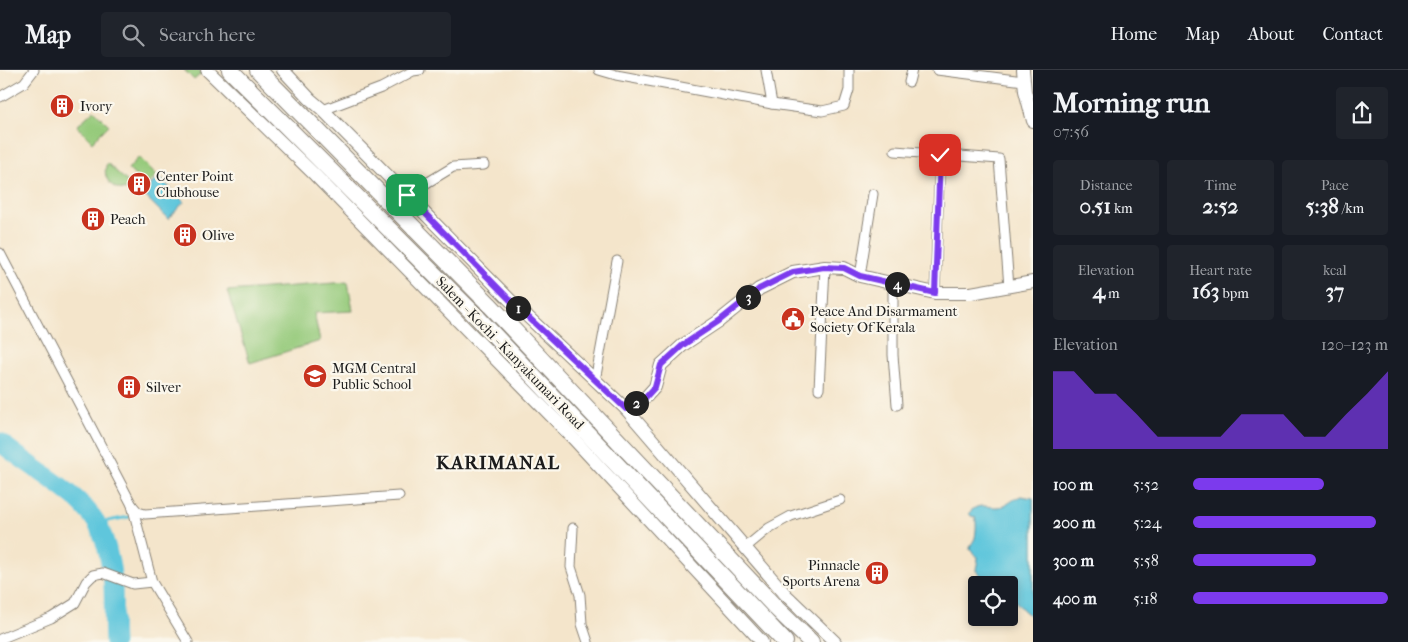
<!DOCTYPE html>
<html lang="en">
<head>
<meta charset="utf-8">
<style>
  body { margin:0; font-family:"IM FELL French Canon",serif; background:#20242c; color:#f1f3f6; height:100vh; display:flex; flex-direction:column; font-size:19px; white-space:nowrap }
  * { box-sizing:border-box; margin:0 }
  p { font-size:16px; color:#9ea1a6 }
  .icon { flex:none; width:28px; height:28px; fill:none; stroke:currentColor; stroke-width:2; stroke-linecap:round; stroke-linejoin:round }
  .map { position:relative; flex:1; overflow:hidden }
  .side { display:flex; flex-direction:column; background:#171b24; width:375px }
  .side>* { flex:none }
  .tools { position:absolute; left:968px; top:506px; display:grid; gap:10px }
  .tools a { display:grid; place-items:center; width:50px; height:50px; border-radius:5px; background:#171b24; box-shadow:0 2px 8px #0003; font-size:25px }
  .pin { position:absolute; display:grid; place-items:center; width:42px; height:42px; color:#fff; margin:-21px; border-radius:10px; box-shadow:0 2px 8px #0006 }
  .km { position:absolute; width:25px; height:25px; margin:-12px; border-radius:50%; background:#222; color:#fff; font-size:14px; line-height:25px; text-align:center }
  .round { display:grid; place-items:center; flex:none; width:52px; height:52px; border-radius:5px; background:#20242c }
  .summary { display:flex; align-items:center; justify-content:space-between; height:85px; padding:0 20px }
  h1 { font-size:28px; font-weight:800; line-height:38px }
  .metrics { display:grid; grid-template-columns:repeat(3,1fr); gap:8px; height:85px; padding:5px 20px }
  .metrics div { display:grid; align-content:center; border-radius:5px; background:#20242c; text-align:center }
  .metrics b { font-size:21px; font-weight:800 }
  .metrics small { font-size:14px; font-weight:400 }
  .metrics p { font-size:14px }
  .chart { height:140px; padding:10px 20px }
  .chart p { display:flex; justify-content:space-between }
  .chart svg { width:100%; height:90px; margin-top:5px; fill:#7c3aed; opacity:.7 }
  ul { padding:0 20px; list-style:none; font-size:16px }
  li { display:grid; grid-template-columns:80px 60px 1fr; align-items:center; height:38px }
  li i { height:12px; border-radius:6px; background:#7c3aed }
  header { display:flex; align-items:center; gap:30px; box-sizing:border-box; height:70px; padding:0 25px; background:#171b24; border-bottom:1px solid #363941 }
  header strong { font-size:24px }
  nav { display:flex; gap:28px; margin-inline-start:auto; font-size:18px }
  .search { width:350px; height:45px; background:#20242c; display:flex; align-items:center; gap:12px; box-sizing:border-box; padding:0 18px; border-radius:5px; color:#9ea1a6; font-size:19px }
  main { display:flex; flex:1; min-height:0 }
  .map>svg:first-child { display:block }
  .green { fill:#96ca7b; stroke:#59734c }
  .water { fill:#5fc6dc; stroke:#3e717c }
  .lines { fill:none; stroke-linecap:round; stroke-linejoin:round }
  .stream { stroke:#5fc6dc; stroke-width:3 }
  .river { stroke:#5fc6dc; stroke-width:19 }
  .street-casing { stroke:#888074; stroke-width:11 }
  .secondary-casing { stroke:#888074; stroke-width:14 }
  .highway-casing { stroke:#888074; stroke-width:18 }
  .street { stroke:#fff; stroke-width:9 }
  .secondary { stroke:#fff; stroke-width:12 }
  .highway { stroke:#fff; stroke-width:16 }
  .route-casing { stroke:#fff; stroke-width:10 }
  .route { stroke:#7c3aed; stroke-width:6 }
  .labels { text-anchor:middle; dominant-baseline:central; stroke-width:4.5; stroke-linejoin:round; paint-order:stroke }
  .poi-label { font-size:14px; fill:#1c1c1c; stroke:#fbf7ec; text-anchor:start }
  .street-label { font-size:14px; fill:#1c1c1c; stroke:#fbf7ec }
  .district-label { font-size:19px; font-weight:bold; letter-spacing:1px; fill:#1c1c1c; stroke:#fbf7ec }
</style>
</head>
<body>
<header>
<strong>Map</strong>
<div class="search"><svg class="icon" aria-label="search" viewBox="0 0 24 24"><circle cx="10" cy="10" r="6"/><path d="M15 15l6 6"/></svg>Search here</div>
<nav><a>Home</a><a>Map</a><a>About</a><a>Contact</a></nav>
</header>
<main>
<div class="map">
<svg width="1033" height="572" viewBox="0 0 1033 572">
  <rect width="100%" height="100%" fill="#fbf7ec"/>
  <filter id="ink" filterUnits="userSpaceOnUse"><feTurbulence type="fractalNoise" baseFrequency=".02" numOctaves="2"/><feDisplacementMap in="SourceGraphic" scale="10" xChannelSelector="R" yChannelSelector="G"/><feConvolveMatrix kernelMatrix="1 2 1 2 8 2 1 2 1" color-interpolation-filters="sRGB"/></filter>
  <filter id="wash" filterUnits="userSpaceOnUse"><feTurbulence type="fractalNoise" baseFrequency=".0096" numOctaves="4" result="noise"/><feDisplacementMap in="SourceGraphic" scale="20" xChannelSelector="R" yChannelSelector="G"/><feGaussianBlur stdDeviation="1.12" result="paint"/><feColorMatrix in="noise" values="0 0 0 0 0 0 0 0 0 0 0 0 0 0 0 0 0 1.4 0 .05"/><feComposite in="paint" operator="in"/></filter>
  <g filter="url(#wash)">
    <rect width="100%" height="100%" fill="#f4e5cb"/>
    <g class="green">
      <polygon points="184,0 199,0 202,3 194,10"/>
      <polygon points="94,40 109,55 92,72 77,56"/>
      <polygon points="139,87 157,105 146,116 128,99"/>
      <path d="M 107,93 L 134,118 C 117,125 100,111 107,93 Z"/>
      <polygon points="348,212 353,241 314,243 320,271 250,293 227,221"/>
    </g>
    <g class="water">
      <polygon points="159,107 184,132 168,149 142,123"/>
      <path d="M 1021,426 L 1033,428 L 1033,548 C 1023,540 1009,528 1009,515 C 996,515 986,510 976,501 C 976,496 978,493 978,487 L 970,480 C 970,474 973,473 975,468 C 976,462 977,453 975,447 L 971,446 L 969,443 C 980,430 989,440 1003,436 C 1009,434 1013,429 1021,426 Z"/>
    </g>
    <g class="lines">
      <polyline class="stream" points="97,453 129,447"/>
      <path class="river" d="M 0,372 C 29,397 76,420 96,452 C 102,462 107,477 109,488 C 116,515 112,544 114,572"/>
    </g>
  </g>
  <g filter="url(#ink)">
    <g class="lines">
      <g class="street-casing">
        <g id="street">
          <polyline points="599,0 616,5 772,34 822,41 844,36 849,20 849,0"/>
          <polyline points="766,0 772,34"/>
          <polyline points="937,0 1024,11"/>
          <polyline points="909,12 912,0"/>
          <polyline points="0,27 24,13 34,0"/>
          <polyline points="323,40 381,18 413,1 420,0"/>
          <polyline points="895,81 999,89 1009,217"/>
          <polyline points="407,125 453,97 484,95"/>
          <polyline points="0,183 132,435 152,512 188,572"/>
          <polyline points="860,206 873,124"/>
          <polyline points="893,213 893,285 897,335"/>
          <polyline points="935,223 940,85"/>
          <polyline points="595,311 617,191"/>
          <polyline points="819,319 825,197"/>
          <polyline points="132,435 138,442 145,444 399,426"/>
          <polyline points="573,458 571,497 580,525 582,554 588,572"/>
          <polyline points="746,477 769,458 791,446 840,430"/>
          <polyline points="0,569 51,548 75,533 86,512 93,505 103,503 133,514 152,512"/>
        </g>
      </g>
      <g class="secondary-casing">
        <g id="secondary">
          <polyline points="207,0 315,105 571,366 762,572"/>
          <polyline points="283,0 310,29 323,40 511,231 626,339 786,525 835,572"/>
          <polyline points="1023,0 1025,21 1033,51"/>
          <polyline points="626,339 645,328 655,317 661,295 683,275 719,251 759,219 793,202 825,197 844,198 860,206 935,223 971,223 1033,212"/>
        </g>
      </g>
      <g class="highway-casing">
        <g id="highway">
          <polyline points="230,0 478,248 785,572"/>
          <polyline points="258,0 489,234 777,539 811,572"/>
        </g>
      </g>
      <use href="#street" class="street"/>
      <use href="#secondary" class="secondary"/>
      <use href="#highway" class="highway"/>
    </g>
  </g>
  <g class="lines" filter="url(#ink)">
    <g class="route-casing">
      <polyline id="route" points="407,125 511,231 626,339 645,328 655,317 661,295 683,275 719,251 759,219 793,202 824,197 844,198 860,206 935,223 940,85"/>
    </g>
    <use href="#route" class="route"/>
  </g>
  <defs>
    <g id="building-disc" transform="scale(1.25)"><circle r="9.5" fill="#c8321e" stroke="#fbf7ec"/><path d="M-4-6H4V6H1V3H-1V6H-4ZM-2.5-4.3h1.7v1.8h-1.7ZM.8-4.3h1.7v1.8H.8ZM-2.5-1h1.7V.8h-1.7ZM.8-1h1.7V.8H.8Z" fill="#fff"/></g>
    <g id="civic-disc" transform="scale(1.25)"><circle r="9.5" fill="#c8321e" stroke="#fbf7ec"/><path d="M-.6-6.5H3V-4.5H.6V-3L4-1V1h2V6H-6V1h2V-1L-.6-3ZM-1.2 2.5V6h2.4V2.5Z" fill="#fff"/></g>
    <g id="school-disc" transform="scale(1.25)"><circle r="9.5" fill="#c8321e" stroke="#fbf7ec"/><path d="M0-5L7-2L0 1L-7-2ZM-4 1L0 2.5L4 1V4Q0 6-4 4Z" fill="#fff"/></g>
  </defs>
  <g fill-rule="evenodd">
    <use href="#building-disc" x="62" y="36"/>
    <use href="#building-disc" x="139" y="114"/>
    <use href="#building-disc" x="93" y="149"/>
    <use href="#building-disc" x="185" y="165"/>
    <use href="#civic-disc" x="793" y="249"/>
    <use href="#school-disc" x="315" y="306"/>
    <use href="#building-disc" x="129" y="317"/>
    <use href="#building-disc" x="877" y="503"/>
  </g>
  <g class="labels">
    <g class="poi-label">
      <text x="80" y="36">Ivory</text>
      <text x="156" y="106">Center Point<tspan x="156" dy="16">Clubhouse</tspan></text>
      <text x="110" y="149">Peach</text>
      <text x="202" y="165">Olive</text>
      <text x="810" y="241">Peace And Disarmament<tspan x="810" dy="16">Society Of Kerala</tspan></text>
      <text x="332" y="298">MGM Central<tspan x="332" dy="16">Public School</tspan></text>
      <text x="146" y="317">Silver</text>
      <text x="860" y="495" text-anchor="end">Pinnacle<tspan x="860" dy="16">Sports Arena</tspan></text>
    </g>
    <g class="street-label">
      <text transform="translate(510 283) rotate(46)">Salem - Kochi - Kanyakumari Road</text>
    </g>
    <g class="district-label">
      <text x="498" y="393">KARIMANAL</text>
    </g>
  </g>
</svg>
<div class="tools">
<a><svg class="icon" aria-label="locate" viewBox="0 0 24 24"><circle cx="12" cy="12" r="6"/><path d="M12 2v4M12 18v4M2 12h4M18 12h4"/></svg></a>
</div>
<div class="pin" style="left:407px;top:125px;background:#1e9e55"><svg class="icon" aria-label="arrive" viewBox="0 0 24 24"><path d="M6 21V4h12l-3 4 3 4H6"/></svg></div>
<div class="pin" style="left:940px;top:85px;background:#d93025"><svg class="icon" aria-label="check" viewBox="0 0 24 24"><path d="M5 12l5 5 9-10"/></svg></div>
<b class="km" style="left:518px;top:238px">1</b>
<b class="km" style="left:636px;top:333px">2</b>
<b class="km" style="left:748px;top:227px">3</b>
<b class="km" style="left:897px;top:214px">4</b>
</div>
<section class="side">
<div class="summary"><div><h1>Morning run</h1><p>07:56</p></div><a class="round"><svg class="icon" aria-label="share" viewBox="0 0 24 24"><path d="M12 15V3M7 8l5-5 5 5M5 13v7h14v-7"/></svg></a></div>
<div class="metrics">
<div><p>Distance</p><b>0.51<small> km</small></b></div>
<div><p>Time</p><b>2:52</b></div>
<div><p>Pace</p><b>5:38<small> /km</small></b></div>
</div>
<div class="metrics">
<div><p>Elevation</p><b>4<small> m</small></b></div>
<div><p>Heart rate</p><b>163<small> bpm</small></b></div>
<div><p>kcal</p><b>37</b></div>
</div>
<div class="chart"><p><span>Elevation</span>120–123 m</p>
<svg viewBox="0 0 160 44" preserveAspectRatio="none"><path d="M0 44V6L10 6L20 17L30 17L40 27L50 38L60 38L70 38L80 38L90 27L100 27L110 27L120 38L130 38L140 27L150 17L160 6V44z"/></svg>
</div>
<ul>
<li><b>100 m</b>5:52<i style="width:67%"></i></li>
<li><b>200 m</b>5:24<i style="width:94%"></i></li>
<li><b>300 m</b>5:58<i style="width:63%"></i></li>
<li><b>400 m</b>5:18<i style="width:100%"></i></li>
</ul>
</section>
</main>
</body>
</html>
